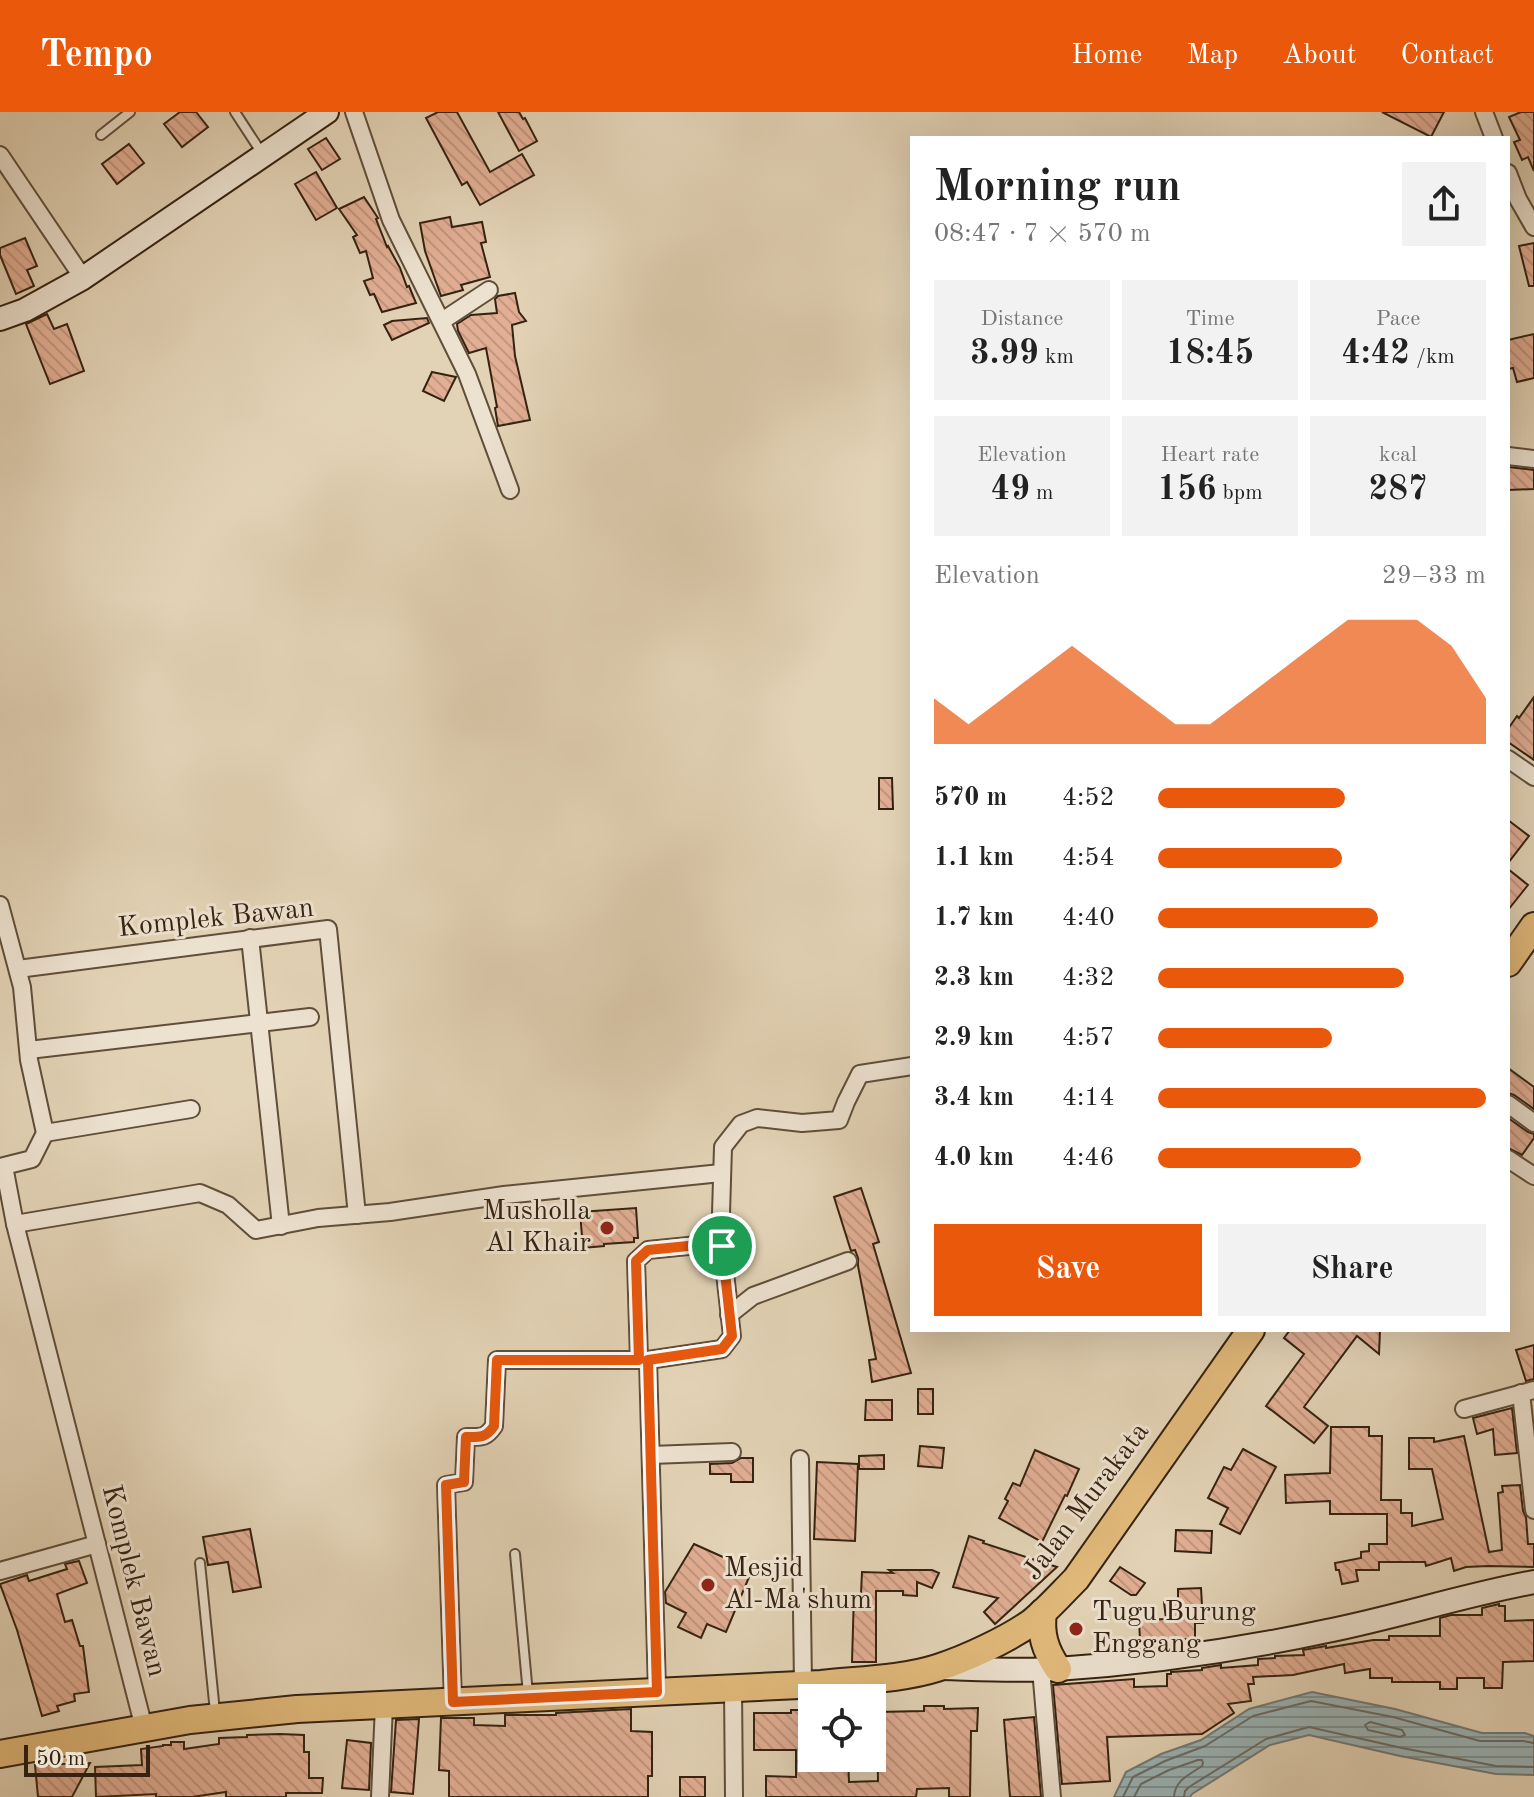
<!DOCTYPE html>
<html lang="en">
<head>
<meta charset="utf-8">
<style>
  body { margin:0; font-family:"Old Standard TT",serif; background:#f2f2f2; color:#222; height:100vh; display:flex; flex-direction:column; font-size:30px; white-space:nowrap }
  * { box-sizing:border-box; margin:0 }
  p { font-size:26px; color:#767676 }
  .icon { flex:none; width:44px; height:44px; fill:none; stroke:currentColor; stroke-width:2; stroke-linecap:round; stroke-linejoin:round }
  .map { position:relative; flex:1; overflow:hidden }
  .details { position:absolute; left:910px; top:24px; width:600px; height:1196px; display:flex; flex-direction:column; background:#fff; border-radius:0px; box-shadow:0 8px 32px #0002 }
  .details>* { flex:none }
  .buttons { position:absolute; left:798px; top:1572px; display:grid; gap:16px }
  .buttons a { display:grid; place-items:center; width:88px; height:88px; border-radius:0px; background:#fff; box-shadow:0 8px 32px #0002; font-size:40px }
  .scale { position:absolute; left:24px; bottom:20px; width:126px; box-sizing:border-box; padding-left:8px; border:4px solid #352211; border-top:0; font-size:22px; line-height:28px; white-space:nowrap; color:#352211; -webkit-text-stroke:6px #ede2d0; paint-order:stroke }
  .pin { position:absolute; display:grid; place-items:center; width:68px; height:68px; color:#fff; margin:-34px; border:4px solid #fff; border-radius:50%; box-shadow:0 2px 8px #0007 }
  .round { display:grid; place-items:center; flex:none; width:84px; height:84px; border-radius:0px; background:#f2f2f2 }
  .overview { display:flex; align-items:center; justify-content:space-between; height:136px; padding:0 24px }
  h1 { font-size:44px; font-weight:700; line-height:60px }
  .figures { display:grid; grid-template-columns:repeat(3,1fr); gap:12px; height:136px; padding:8px 24px }
  .figures div { display:grid; align-content:center; border-radius:0px; background:#f2f2f2; text-align:center }
  .figures b { font-size:34px; font-weight:700 }
  .figures small { font-size:22px; font-weight:400 }
  .figures p { font-size:22px }
  .chart { height:224px; padding:16px 24px }
  .chart p { display:flex; justify-content:space-between }
  .chart svg { width:100%; height:144px; margin-top:8px; fill:#ea580c; opacity:.7 }
  .button { display:flex; gap:16px; margin-top:auto; padding:16px 24px }
  .button a { flex:1; height:92px; border-radius:0px; background:#ea580c; color:#fff; font-size:32px; font-weight:700; line-height:92px; text-align:center }
  .button a+a { background:#f2f2f2; color:#222 }
  ul { padding:0 24px; list-style:none; font-size:26px }
  li { display:grid; grid-template-columns:128px 96px 1fr; align-items:center; height:60px }
  li i { height:20px; border-radius:10px; background:#ea580c }
  header { display:flex; align-items:center; gap:48px; box-sizing:border-box; height:112px; padding:0 40px; background:#ea580c; color:#fff }
  header strong { font-size:38px }
  nav { display:flex; gap:44px; margin-inline-start:auto; font-size:28px }
  .map>svg:first-child { display:block }
  .water { fill:url(#water-rules); stroke:#727a76; stroke-width:2 }
  .lines { fill:none; stroke-linecap:round; stroke-linejoin:round }
  .shore { stroke:#686c65; stroke-width:2 }
  .building { fill:url(#building-back-hatch); stroke:#352211; stroke-width:2 }
  .lane-casing { stroke:#604e3a; stroke-width:12 }
  .street-casing { stroke:#604e3a; stroke-width:20 }
  .secondary-casing { stroke:#352211; stroke-width:26 }
  .primary-casing { stroke:#352211; stroke-width:30 }
  .lane { stroke:#ede2d0; stroke-width:8 }
  .street { stroke:#ede2d0; stroke-width:16 }
  .secondary { stroke:#ede2d0; stroke-width:22 }
  .primary { stroke:#e2ba7b; stroke-width:26 }
  .route-casing { stroke:#fff; stroke-width:16 }
  .route { stroke:#ea580c; stroke-width:10 }
  .poi-dot { fill:#8f2418; stroke:#ede2d0; stroke-width:3 }
  .labels { text-anchor:middle; dominant-baseline:central; stroke-width:6; stroke-linejoin:round; paint-order:stroke }
  .street-label { font-size:28px; fill:#352211; stroke:#ede2d0 }
  .poi-label { font-size:28px; fill:#352211; stroke:#ede2d0; text-anchor:start }
</style>
</head>
<body>
<header>
<strong>Tempo</strong>
<nav><a>Home</a><a>Map</a><a>About</a><a>Contact</a></nav>
</header>
<div class="map">
<svg width="1534" height="1685" viewBox="0 0 1534 1685">
  <defs>
    <pattern id="water-rules" width="6" height="5" patternUnits="userSpaceOnUse" patternTransform="scale(2)"><rect width="6" height="5" fill="#9ab5b9"/><path d="M0 2.5h6" fill="none" stroke="#7e9395"/></pattern>
    <pattern id="building-back-hatch" width="6" height="6" patternUnits="userSpaceOnUse" patternTransform="scale(2)"><rect width="6" height="6" fill="#e2af95"/><path d="M-1 5l2 2M0 0l6 6M5-1l2 2" fill="none" stroke="#c2967f"/></pattern>
  </defs>
  <rect width="100%" height="100%" fill="#e3d3b6"/>
  <filter id="stains"><feTurbulence type="fractalNoise" baseFrequency=".0025" numOctaves="4"/><feColorMatrix values="0 0 0 0 .2 0 0 0 0 .09 0 0 0 0 .02 0 0 0 .5 -.17"/></filter>
  <radialGradient id="worn" r=".72"><stop offset=".6" stop-color="#630" stop-opacity="0"/><stop offset="1" stop-color="#630" stop-opacity=".3"/></radialGradient>
  <polygon class="water" points="1312,1580 1395,1597 1482,1621 1525,1621 1534,1624 1534,1663 1496,1662 1400,1644 1309,1623 1270,1633 1192,1682 1190,1685 1114,1685 1126,1660 1161,1642 1201,1628 1249,1597"/>
  <g class="lines">
    <g class="shore">
      <polygon points="1370,1610 1402,1618 1405,1623 1400,1625 1368,1618 1365,1613"/>
      <polyline points="1123,1685 1133,1665 1165,1649 1205,1634 1253,1604 1311,1589 1393,1605 1480,1629 1523,1629 1534,1631"/>
      <path d="M 1134,1685 L 1141,1672 L 1169,1658 L 1198,1648 L 1202,1648 L 1203,1651 L 1202,1654 C 1189,1663 1175,1668 1174,1685"/>
      <polyline points="1184,1685 1185,1679 1189,1675 1266,1627 1309,1615 1402,1636 1496,1654 1534,1655"/>
    </g>
  </g>
  <g class="building">
    <polygon points="180,0 196,0 208,15 182,35 164,12"/>
    <polygon points="438,0 457,0 490,60 522,42 534,63 480,93 467,70 462,73 426,6"/>
    <polygon points="498,0 519,0 523,7 525,6 537,29 519,39"/>
    <polygon points="1382,0 1444,0 1431,25"/>
    <polygon points="1521,0 1534,0 1534,59 1528,45 1522,48 1514,30 1520,28 1509,5"/>
    <polygon points="326,26 340,47 322,58 308,37"/>
    <polygon points="129,32 144,51 117,72 102,52"/>
    <polygon points="316,60 337,96 316,108 295,72"/>
    <polygon points="364,85 378,106 376,107 387,135 388,134 400,156 407,175 409,174 416,191 382,200 374,182 370,183 364,169 373,166 366,139 360,141 353,125 357,123 339,97"/>
    <polygon points="450,105 452,115 482,110 486,130 481,131 490,165 461,173 463,178 441,184 425,139 420,111"/>
    <polygon points="25,126 37,154 27,158 34,174 16,182 0,143 0,136"/>
    <polygon points="1534,131 1534,174 1529,174 1519,134"/>
    <polygon points="515,181 519,200 526,209 512,213 515,244 530,308 498,314 495,296 497,295 486,236 469,241 458,219 457,212 471,203 497,201 495,187 498,184"/>
    <polygon points="47,202 54,217 67,212 84,259 50,272 26,212"/>
    <polygon points="427,206 429,211 392,228 384,213 392,209"/>
    <polygon points="1534,222 1534,266 1517,270 1513,256 1508,257 1508,228"/>
    <polygon points="432,260 456,265 444,289 423,279"/>
    <polygon points="1508,355 1534,358 1534,377 1508,378"/>
    <polygon points="1534,585 1534,648 1508,630 1508,617 1517,604 1519,606"/>
    <polygon points="879,666 892,666 893,697 879,697"/>
    <polygon points="1508,708 1529,724 1508,751"/>
    <polygon points="1508,757 1528,773 1508,798"/>
    <polygon points="1508,956 1534,975 1534,997 1514,983 1508,981"/>
    <polygon points="1508,1006 1528,1020 1534,1022 1534,1026 1522,1043 1508,1036"/>
    <polygon points="861,1076 879,1130 873,1132 911,1261 872,1270 869,1248 876,1247 858,1154 858,1146 855,1138 851,1139 834,1085"/>
    <polygon points="636,1096 638,1126 634,1126 634,1130 604,1132 604,1134 583,1136 580,1100"/>
    <polygon points="1290,1218 1380,1218 1379,1242 1357,1224 1304,1295 1328,1314 1314,1331 1266,1294 1304,1242 1284,1226"/>
    <polygon points="1534,1233 1534,1267 1526,1269 1516,1238"/>
    <rect x="918" y="1277" width="15" height="25"/>
    <polygon points="866,1288 892,1288 892,1308 865,1308"/>
    <polygon points="1512,1296 1517,1341 1495,1343 1493,1317 1477,1322 1473,1306"/>
    <polygon points="1331,1315 1369,1315 1369,1324 1382,1324 1381,1388 1401,1388 1401,1401 1412,1401 1412,1414 1443,1407 1432,1357 1409,1357 1409,1326 1434,1326 1434,1330 1464,1324 1489,1440 1502,1438 1498,1381 1503,1380 1502,1374 1520,1373 1523,1399 1526,1405 1528,1432 1534,1432 1534,1455 1488,1454 1466,1455 1454,1459 1451,1446 1426,1454 1425,1450 1379,1450 1379,1458 1356,1458 1358,1469 1342,1472 1339,1458 1336,1458 1335,1451 1361,1446 1361,1440 1369,1439 1369,1432 1387,1432 1387,1402 1330,1402 1330,1389 1286,1391 1285,1363 1330,1361"/>
    <polygon points="920,1334 944,1336 942,1356 918,1354"/>
    <polygon points="1243,1337 1276,1355 1240,1422 1220,1412 1228,1396 1208,1386 1224,1355 1231,1358"/>
    <polygon points="1035,1338 1079,1357 1067,1384 1065,1383 1042,1430 999,1406 1008,1389 1005,1387 1013,1371 1020,1374"/>
    <polygon points="884,1343 884,1357 859,1357 859,1344"/>
    <polygon points="741,1346 753,1346 753,1370 731,1370 731,1362 710,1362 710,1352 732,1351"/>
    <polygon points="817,1350 858,1352 855,1429 814,1427"/>
    <polygon points="250,1417 261,1475 233,1480 228,1450 208,1453 203,1425"/>
    <polygon points="1176,1418 1212,1419 1211,1441 1175,1439"/>
    <polygon points="969,1424 984,1429 983,1431 1057,1455 995,1512 984,1500 998,1486 953,1475"/>
    <polygon points="694,1432 752,1458 726,1520 707,1512 701,1526 678,1515 686,1501 666,1491 665,1480"/>
    <polygon points="79,1449 87,1471 57,1482 65,1510 72,1508 80,1534 83,1534 89,1580 74,1582 75,1589 57,1594 59,1599 42,1604 17,1518 0,1472 27,1463 29,1469 67,1457 65,1452"/>
    <polygon points="1120,1455 1145,1471 1136,1483 1131,1483 1110,1469"/>
    <polygon points="889,1458 932,1458 939,1461 932,1476 917,1470 917,1484 903,1483 903,1479 876,1479 876,1550 852,1550 854,1482 861,1482 862,1460 893,1461"/>
    <polygon points="1201,1476 1203,1511 1195,1511 1195,1527 1140,1528 1139,1508 1166,1507 1164,1490 1178,1490 1178,1477"/>
    <polygon points="1499,1492 1499,1494 1505,1494 1505,1509 1534,1508 1534,1549 1503,1550 1502,1576 1484,1576 1484,1566 1457,1566 1457,1577 1440,1577 1440,1570 1392,1570 1392,1566 1370,1566 1370,1557 1345,1561 1344,1552 1293,1563 1253,1565 1254,1572 1248,1572 1251,1589 1228,1592 1234,1601 1202,1622 1107,1625 1110,1669 1062,1672 1053,1573 1134,1567 1134,1575 1167,1574 1167,1562 1171,1562 1171,1560 1202,1558 1202,1556 1221,1553 1221,1556 1258,1553 1258,1547 1275,1546 1275,1544 1304,1543 1303,1538 1326,1534 1326,1536 1373,1528 1389,1528 1389,1524 1440,1524 1440,1506 1451,1503 1482,1503 1482,1496"/>
    <polygon points="924,1594 944,1594 944,1597 978,1596 977,1619 971,1619 970,1685 949,1685 949,1676 917,1677 916,1685 766,1685 766,1664 796,1665 796,1638 754,1638 754,1601 791,1601 791,1598 812,1598 812,1646 848,1646 849,1670 878,1669 877,1600 924,1599"/>
    <polygon points="631,1597 631,1619 652,1620 652,1664 648,1664 648,1685 449,1685 449,1659 439,1658 441,1606 474,1606 474,1613 505,1614 505,1603 556,1603 556,1601"/>
    <polygon points="1034,1605 1041,1685 1010,1685 1004,1608"/>
    <polygon points="419,1607 413,1682 391,1680 396,1608"/>
    <polygon points="280,1622 304,1623 304,1640 309,1640 309,1666 323,1666 322,1681 286,1681 286,1685 226,1685 226,1680 192,1685 156,1685 156,1682 96,1685 95,1655 142,1653 141,1637 163,1634 163,1633 171,1633 171,1630 184,1630 184,1637 219,1632 219,1626 247,1625 247,1623"/>
    <polygon points="347,1628 371,1631 369,1678 342,1676"/>
    <polygon points="90,1651 72,1685 38,1685 35,1653"/>
    <rect x="680" y="1665" width="25" height="20"/>
  </g>
  <g class="lines">
    <g class="lane-casing">
      <g id="lane">
        <polyline points="235,0 263,43"/>
        <polyline points="101,23 130,0"/>
        <polyline points="515,1442 528,1582"/>
        <polyline points="200,1451 215,1600"/>
      </g>
    </g>
    <g class="street-casing">
      <g id="street">
        <polyline points="354,0 391,108 467,262 510,378"/>
        <polyline points="1484,0 1494,26"/>
        <polyline points="0,43 83,166"/>
        <polyline points="1508,61 1518,87 1534,115"/>
        <polyline points="442,209 489,178"/>
        <polyline points="1508,344 1534,347"/>
        <polyline points="1508,647 1534,665"/>
        <polyline points="0,793 22,875 29,948 45,1021 32,1047 4,1054 15,1112 144,1616"/>
        <polyline points="250,826 281,1114"/>
        <polyline points="18,857 328,817 357,1103"/>
        <polyline points="29,938 310,905"/>
        <polyline points="1508,992 1534,1011"/>
        <polyline points="45,1021 191,997"/>
        <polyline points="1508,1047 1534,1064"/>
        <polyline points="15,1112 200,1081 228,1093 256,1118 318,1106 390,1100 504,1083 721,1061"/>
        <polyline points="722,1134 721,1101 723,1035 741,1012 757,1006 802,1011 839,1008 846,990 860,962 912,954"/>
        <polyline points="729,1203 753,1184 848,1149"/>
        <polyline points="648,1248 657,1580"/>
        <polyline points="1521,1281 1534,1398"/>
        <polyline points="1464,1297 1534,1278"/>
        <polyline points="651,1343 732,1340"/>
        <polyline points="800,1347 803,1573"/>
        <polyline points="0,1459 97,1432"/>
        <polyline points="1041,1557 1052,1685"/>
        <polyline points="733,1577 734,1685"/>
        <path d="M 453,1590 L 446,1373 L 464,1370 L 466,1325 C 481,1325 485,1327 494,1314 L 497,1248 L 648,1248 L 722,1237 L 732,1224 L 722,1134 L 708,1132 L 648,1138 L 636,1149 L 639,1248"/>
        <polyline points="380,1685 384,1593"/>
      </g>
    </g>
    <g class="secondary-casing">
      <g id="secondary">
        <polyline points="0,207 25,198 83,166 327,0"/>
        <path d="M 942,1556 C 980,1557 1019,1559 1057,1557 C 1147,1551 1239,1538 1327,1519 C 1397,1505 1464,1483 1534,1470"/>
      </g>
    </g>
    <g class="primary-casing">
      <g id="primary">
        <polyline points="1508,851 1534,814"/>
        <path d="M 1043,1500 C 1040,1522 1045,1538 1058,1557"/>
        <path d="M 0,1642 L 190,1608 L 297,1597 L 821,1572 C 857,1568 903,1567 937,1556 C 966,1547 1008,1527 1032,1510 C 1048,1497 1062,1481 1076,1467 L 1251,1218"/>
      </g>
    </g>
    <use href="#lane" class="lane"/>
    <use href="#street" class="street"/>
    <use href="#secondary" class="secondary"/>
    <use href="#primary" class="primary"/>
  </g>
  <g class="lines">
    <g class="route-casing">
      <path id="route" d="M 708,1132 L 722,1134 L 732,1224 L 722,1237 L 648,1248 L 657,1580 L 453,1590 L 446,1373 L 464,1370 L 466,1325 C 480,1325 486,1326 494,1314 L 497,1248 L 639,1248 L 636,1149 L 648,1138 Z"/>
    </g>
    <use href="#route" class="route"/>
  </g>
  <g class="poi-dot">
    <circle cx="607" cy="1116" r="8"/>
    <circle cx="708" cy="1473" r="8"/>
    <circle cx="1076" cy="1517" r="8"/>
  </g>
  <g class="labels">
    <g class="street-label">
      <text transform="translate(216 807) rotate(-6)">Komplek Bawan</text>
      <text transform="translate(1087 1390) rotate(-53)">Jalan Murakata</text>
      <text transform="translate(133 1469) rotate(76)">Komplek Bawan</text>
    </g>
    <g class="poi-label">
      <text x="591" y="1100" text-anchor="end">Musholla<tspan x="591" dy="32">Al Khair</tspan></text>
      <text x="724" y="1457">Mesjid<tspan x="724" dy="32">Al-Ma'shum</tspan></text>
      <text x="1092" y="1501">Tugu Burung<tspan x="1092" dy="32">Enggang</tspan></text>
    </g>
  </g>
  <rect width="100%" height="100%" filter="url(#stains)"/>
  <rect width="100%" height="100%" fill="url(#worn)"/>
</svg>
<div class="buttons">
<a><svg class="icon" aria-label="locate" viewBox="0 0 24 24"><circle cx="12" cy="12" r="6"/><path d="M12 2v4M12 18v4M2 12h4M18 12h4"/></svg></a>
</div>
<div class="scale">50 m</div>
<div class="pin" style="left:722px;top:1134px;background:#1e9e55"><svg class="icon" aria-label="arrive" viewBox="0 0 24 24"><path d="M6 21V4h12l-3 4 3 4H6"/></svg></div>
<section class="details">
<div class="overview"><div><h1>Morning run</h1><p>08:47 · 7 × 570 m</p></div><a class="round"><svg class="icon" aria-label="share" viewBox="0 0 24 24"><path d="M12 15V3M7 8l5-5 5 5M5 13v7h14v-7"/></svg></a></div>
<div class="figures">
<div><p>Distance</p><b>3.99<small> km</small></b></div>
<div><p>Time</p><b>18:45</b></div>
<div><p>Pace</p><b>4:42<small> /km</small></b></div>
</div>
<div class="figures">
<div><p>Elevation</p><b>49<small> m</small></b></div>
<div><p>Heart rate</p><b>156<small> bpm</small></b></div>
<div><p>kcal</p><b>287</b></div>
</div>
<div class="chart"><p><span>Elevation</span>29–33 m</p>
<svg viewBox="0 0 160 44" preserveAspectRatio="none"><path d="M0 44V30L10 38L20 30L30 22L40 14L50 22L60 30L70 38L80 38L90 30L100 22L110 14L120 6L130 6L140 6L150 14L160 30V44z"/></svg>
</div>
<ul>
<li><b>570 m</b>4:52<i style="width:57%"></i></li>
<li><b>1.1 km</b>4:54<i style="width:56%"></i></li>
<li><b>1.7 km</b>4:40<i style="width:67%"></i></li>
<li><b>2.3 km</b>4:32<i style="width:75%"></i></li>
<li><b>2.9 km</b>4:57<i style="width:53%"></i></li>
<li><b>3.4 km</b>4:14<i style="width:100%"></i></li>
<li><b>4.0 km</b>4:46<i style="width:62%"></i></li>
</ul>
<div class="button"><a>Save</a><a>Share</a></div>
</section>
</div>
</body>
</html>
